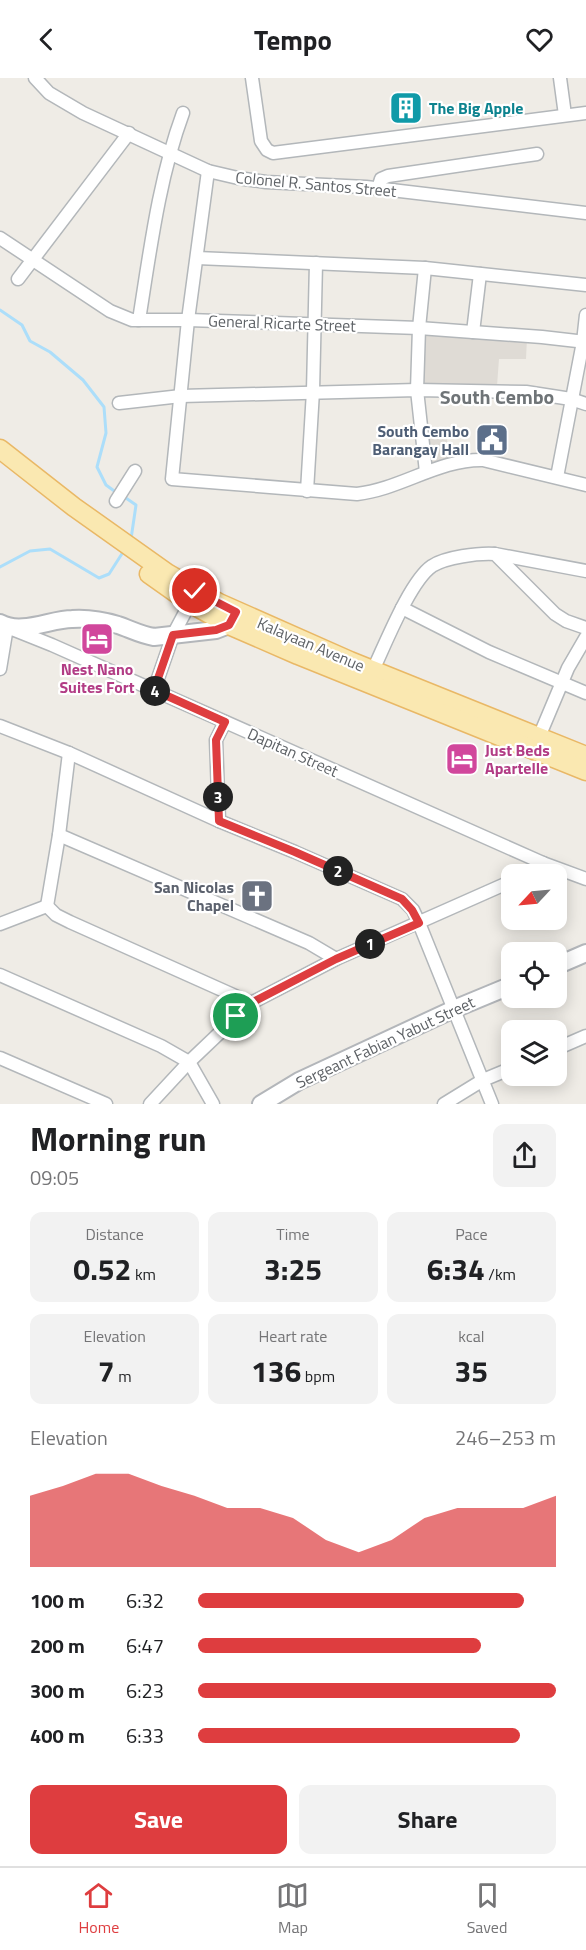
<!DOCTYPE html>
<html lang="en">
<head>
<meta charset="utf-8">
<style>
  body { margin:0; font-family:"Titillium Web",sans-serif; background:#f2f2f2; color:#202124; height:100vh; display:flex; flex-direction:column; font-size:22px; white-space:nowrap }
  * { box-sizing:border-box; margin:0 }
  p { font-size:20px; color:#757577 }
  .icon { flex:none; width:33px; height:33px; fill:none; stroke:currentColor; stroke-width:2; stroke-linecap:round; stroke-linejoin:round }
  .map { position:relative; height:1026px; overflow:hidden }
  .sheet { display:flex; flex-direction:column; background:#fff; flex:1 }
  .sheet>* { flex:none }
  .needle { width:39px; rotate:244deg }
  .buttons { position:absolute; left:501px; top:786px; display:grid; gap:12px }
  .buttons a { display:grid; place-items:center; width:66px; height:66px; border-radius:12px; background:#fff; box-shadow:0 3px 15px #0003; font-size:30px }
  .pin { position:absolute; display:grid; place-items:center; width:51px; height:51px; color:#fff; margin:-26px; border:3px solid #fff; border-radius:50%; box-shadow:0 2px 6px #0007 }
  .km { position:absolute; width:30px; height:30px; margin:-15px; border-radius:50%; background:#222; color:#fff; font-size:16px; line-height:30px; text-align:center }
  .round { display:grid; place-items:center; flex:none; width:63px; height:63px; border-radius:12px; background:#f2f2f2 }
  .overview { display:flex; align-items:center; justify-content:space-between; height:102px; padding:0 30px }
  h1 { font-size:33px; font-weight:700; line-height:45px }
  .stats { display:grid; grid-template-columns:repeat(3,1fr); gap:9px; height:102px; padding:6px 30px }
  .stats div { display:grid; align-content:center; border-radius:12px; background:#f2f2f2; text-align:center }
  .stats b { font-size:30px; font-weight:700 }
  .stats small { font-size:16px; font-weight:400 }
  .stats p { font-size:16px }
  .chart { height:168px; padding:12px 30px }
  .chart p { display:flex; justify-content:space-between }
  .chart svg { width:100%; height:108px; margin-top:6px; fill:#de3d3f; opacity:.7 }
  .action { display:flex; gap:12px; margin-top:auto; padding:12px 30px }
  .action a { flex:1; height:69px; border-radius:12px; background:#de3d3f; color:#fff; font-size:24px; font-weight:700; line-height:69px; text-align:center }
  .action a+a { background:#f2f2f2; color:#202124 }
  ul { padding:0 30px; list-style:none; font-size:20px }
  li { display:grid; grid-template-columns:96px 72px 1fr; align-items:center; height:45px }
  li i { height:15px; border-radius:8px; background:#de3d3f }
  header { display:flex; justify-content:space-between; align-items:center; height:78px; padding:0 30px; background:#fff; font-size:27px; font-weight:700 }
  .tab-bar { display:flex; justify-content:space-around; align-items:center; height:84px; border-top:2px solid #e0e0e0; background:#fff; font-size:16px; color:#757577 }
  .tab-bar a { display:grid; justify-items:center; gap:3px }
  .tab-bar .current { color:#de3d3f }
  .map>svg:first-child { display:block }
  .education { fill:#dfdbd5 }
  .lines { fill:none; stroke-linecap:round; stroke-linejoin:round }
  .stream { stroke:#acdefa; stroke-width:3 }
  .street-casing { stroke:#b3b7ba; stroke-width:15 }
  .secondary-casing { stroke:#b3b6ba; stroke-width:20 }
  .primary-casing { stroke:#e9b866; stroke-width:21 }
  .street { stroke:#fff; stroke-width:12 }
  .secondary { stroke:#fff; stroke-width:16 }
  .primary { stroke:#fae8b1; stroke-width:18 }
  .route-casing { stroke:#fff; stroke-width:12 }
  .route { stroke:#de3d3f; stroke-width:8 }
  .labels { text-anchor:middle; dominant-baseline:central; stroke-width:4.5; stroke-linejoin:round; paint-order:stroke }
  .culture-label { font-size:16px; font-weight:bold; fill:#0d838f; stroke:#fff; text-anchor:start }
  .street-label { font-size:16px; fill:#5e6266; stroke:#fff }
  .service-label { font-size:16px; font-weight:bold; fill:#4e5e75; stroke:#fff; text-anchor:end }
  .hotel-label { font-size:16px; font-weight:bold; fill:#b23c85; stroke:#fff }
  .worship-label { font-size:16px; font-weight:bold; fill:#5b616d; stroke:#fff; text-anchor:end }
  .quarter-label { font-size:20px; font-weight:bold; fill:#6f7477; stroke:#fff }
</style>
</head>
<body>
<header><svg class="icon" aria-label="back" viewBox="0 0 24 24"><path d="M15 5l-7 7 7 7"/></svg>Tempo<svg class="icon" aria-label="heart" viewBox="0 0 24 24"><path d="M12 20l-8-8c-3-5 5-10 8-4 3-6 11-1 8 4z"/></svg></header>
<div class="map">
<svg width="586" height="1026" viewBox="0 0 586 1026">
  <rect width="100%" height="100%" fill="#efece6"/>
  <g class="education">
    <polygon points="423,254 527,260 526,281 499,281 497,308 418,310"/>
    <polygon points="446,354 450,385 432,387 426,358"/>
  </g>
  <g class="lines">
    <g class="stream">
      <polyline points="0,232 22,247 30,263 50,274 83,302 104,329 106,355 97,389 106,407 117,415"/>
      <polyline points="123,418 136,427 131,461"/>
      <polyline points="0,489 30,473 50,471 99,500 109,496 125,471"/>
    </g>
    <g class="street-casing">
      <g id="street">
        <polyline points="35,0 49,15 83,35 208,93 238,100 266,104 366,109 586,135"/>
        <polyline points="252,0 261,63 267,72 273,75 586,35"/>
        <polyline points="560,0 565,37"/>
        <path d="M 208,93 L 188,242 L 172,401 L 357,416 C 401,411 439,381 483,382 L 586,407"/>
        <polyline points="378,111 381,101 388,98 537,76"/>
        <polyline points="0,160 110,233 132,242 188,242 419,250 542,259 586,264"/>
        <polyline points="197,180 425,190 586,207"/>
        <polyline points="425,190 419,250 417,312 426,394"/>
        <polyline points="18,201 129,55"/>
        <path d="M 139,242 C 150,173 159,100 183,35"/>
        <polyline points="473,254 480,196"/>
        <polyline points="119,325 181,318 417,312 526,314 571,321 586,326"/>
        <polyline points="557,399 583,264 586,237"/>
        <polyline points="307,413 313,313 316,185"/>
        <polyline points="116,423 135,393"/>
        <polyline points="495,476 586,493"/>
        <polyline points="402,530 489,574 586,615"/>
        <polyline points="0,591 7,549 52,567 543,785 586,801"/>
        <path d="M 373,592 C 385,567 410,503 432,488 C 446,479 478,475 495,476 L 555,536 L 566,543 L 586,550"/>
        <polyline points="154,612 173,557 190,525"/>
        <polyline points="0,648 69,675 219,743 295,774 402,821 413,832 419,845 492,1026"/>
        <polyline points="539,659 568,590 586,559"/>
        <polyline points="219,743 216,662 225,644"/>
        <polyline points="59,757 309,865 336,881"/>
        <polyline points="524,796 543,785"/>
        <polyline points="47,828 56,837 70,844 251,925"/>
        <polyline points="47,828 59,757 69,675"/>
        <polyline points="0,846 47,828"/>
        <polyline points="0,897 161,968 189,984 213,1026"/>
        <polyline points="556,971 586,958"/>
        <polyline points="0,980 106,1026"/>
        <polyline points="150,1026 189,984 251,925 336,881 512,803"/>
        <polyline points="444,1026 483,1002 512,990"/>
      </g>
    </g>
    <g class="secondary-casing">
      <g id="secondary">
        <path d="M 0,545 C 21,557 51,541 72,541 C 87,540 105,543 118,547 C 130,551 141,557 154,559 L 216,552 L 229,547 L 234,538"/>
        <polyline points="556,888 586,875"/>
        <polyline points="261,1026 299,1003 454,931 512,907"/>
      </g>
    </g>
    <g class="primary-casing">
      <g id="primary">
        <polyline points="0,371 74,429 167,495 219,525 350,583 586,678"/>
        <polyline points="149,496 190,525 229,547 298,577 586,693"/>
      </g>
    </g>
    <use href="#street" class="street"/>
    <use href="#secondary" class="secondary"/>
    <use href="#primary" class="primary"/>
  </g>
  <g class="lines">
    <g class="route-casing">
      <polyline id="route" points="195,513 236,534 229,547 216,552 173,557 154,612 225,644 216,662 219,743 295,774 402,821 412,832 419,845 336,881 251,925 236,938"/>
    </g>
    <use href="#route" class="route"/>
  </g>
  <defs>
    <g id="building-square" transform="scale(1.725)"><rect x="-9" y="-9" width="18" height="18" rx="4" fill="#0f9aa8" stroke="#fff"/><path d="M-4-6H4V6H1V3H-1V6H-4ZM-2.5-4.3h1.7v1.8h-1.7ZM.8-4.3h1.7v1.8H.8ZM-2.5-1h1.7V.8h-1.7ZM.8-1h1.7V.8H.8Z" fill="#fff"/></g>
    <g id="civic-square" transform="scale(1.725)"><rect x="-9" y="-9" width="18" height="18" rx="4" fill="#5c6f8a" stroke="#fff"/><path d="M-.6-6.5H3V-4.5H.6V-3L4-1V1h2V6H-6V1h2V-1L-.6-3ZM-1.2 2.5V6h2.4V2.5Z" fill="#fff"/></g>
    <g id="hotel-square" transform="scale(1.725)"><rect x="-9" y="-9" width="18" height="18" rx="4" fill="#d1479c" stroke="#fff"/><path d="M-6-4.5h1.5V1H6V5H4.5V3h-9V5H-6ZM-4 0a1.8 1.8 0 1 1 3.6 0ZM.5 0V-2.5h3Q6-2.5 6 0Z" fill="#fff"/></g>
    <g id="church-square" transform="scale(1.725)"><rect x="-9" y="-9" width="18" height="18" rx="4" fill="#6b7280" stroke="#fff"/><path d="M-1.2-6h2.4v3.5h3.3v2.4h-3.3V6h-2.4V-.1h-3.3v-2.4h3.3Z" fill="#fff"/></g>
  </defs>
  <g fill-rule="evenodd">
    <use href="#building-square" x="406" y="30"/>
    <use href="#civic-square" x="492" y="362"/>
    <use href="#hotel-square" x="97" y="561"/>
    <use href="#hotel-square" x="462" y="681"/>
    <use href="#church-square" x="257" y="818"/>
  </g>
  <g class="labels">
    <g class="culture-label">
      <text x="429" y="30">The Big Apple</text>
    </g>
    <g class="street-label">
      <text transform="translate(316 106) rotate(5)">Colonel R. Santos Street</text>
      <text transform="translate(282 245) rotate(2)">General Ricarte Street</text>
      <text transform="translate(311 566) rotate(23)">Kalayaan Avenue</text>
      <text transform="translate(293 674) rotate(24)">Dapitan Street</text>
      <text transform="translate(385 964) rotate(-25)">Sergeant Fabian Yabut Street</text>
    </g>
    <g class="service-label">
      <text x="469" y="353">South Cembo<tspan x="469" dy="18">Barangay Hall</tspan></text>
    </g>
    <g class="hotel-label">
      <text x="97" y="591">Nest Nano<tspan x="97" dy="18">Suites Fort</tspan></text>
      <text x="485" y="672" text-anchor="start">Just Beds<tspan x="485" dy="18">Apartelle</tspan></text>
    </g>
    <g class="worship-label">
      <text x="234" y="809">San Nicolas<tspan x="234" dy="18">Chapel</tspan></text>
    </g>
    <g class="quarter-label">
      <text x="497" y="318">South Cembo</text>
    </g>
  </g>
</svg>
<div class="buttons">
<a><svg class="needle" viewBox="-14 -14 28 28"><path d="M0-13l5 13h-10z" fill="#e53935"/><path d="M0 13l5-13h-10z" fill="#757577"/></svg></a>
<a><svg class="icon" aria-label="locate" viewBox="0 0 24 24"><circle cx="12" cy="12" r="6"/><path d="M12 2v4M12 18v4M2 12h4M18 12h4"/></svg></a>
<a><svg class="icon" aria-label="layers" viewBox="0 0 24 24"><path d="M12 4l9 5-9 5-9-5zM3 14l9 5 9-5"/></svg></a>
</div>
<div class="pin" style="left:236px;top:938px;background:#1e9e55"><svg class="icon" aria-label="arrive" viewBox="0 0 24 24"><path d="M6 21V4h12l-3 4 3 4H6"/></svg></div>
<div class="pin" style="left:195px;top:513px;background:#d93025"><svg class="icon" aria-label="check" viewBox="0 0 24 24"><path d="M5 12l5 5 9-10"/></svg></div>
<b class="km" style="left:370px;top:866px">1</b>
<b class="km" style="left:338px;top:793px">2</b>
<b class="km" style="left:218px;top:719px">3</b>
<b class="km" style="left:155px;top:613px">4</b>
</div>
<section class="sheet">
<div class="overview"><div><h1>Morning run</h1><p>09:05</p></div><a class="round"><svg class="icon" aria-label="share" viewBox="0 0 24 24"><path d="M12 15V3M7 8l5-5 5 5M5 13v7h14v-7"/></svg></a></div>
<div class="stats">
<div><p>Distance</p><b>0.52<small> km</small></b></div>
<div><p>Time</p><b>3:25</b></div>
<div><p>Pace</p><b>6:34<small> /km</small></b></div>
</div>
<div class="stats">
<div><p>Elevation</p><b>7<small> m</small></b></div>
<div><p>Heart rate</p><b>136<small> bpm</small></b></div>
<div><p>kcal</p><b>35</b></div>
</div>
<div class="chart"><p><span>Elevation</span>246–253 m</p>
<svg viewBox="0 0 160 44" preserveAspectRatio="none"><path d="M0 44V15L10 11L20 6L30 6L40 11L50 15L60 20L70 20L80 24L90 33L100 38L110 33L120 24L130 20L140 20L150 20L160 15V44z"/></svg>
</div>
<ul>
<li><b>100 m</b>6:32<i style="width:91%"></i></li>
<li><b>200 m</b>6:47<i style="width:79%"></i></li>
<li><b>300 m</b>6:23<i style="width:100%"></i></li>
<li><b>400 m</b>6:33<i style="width:90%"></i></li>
</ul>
<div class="action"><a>Save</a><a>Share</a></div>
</section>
<nav class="tab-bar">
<a class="current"><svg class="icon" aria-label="home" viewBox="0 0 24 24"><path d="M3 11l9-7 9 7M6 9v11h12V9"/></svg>Home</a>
<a><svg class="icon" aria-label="map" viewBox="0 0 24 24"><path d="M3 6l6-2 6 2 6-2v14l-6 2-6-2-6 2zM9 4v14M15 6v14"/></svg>Map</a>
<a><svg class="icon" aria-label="saved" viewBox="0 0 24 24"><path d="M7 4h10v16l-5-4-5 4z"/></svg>Saved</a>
</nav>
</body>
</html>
